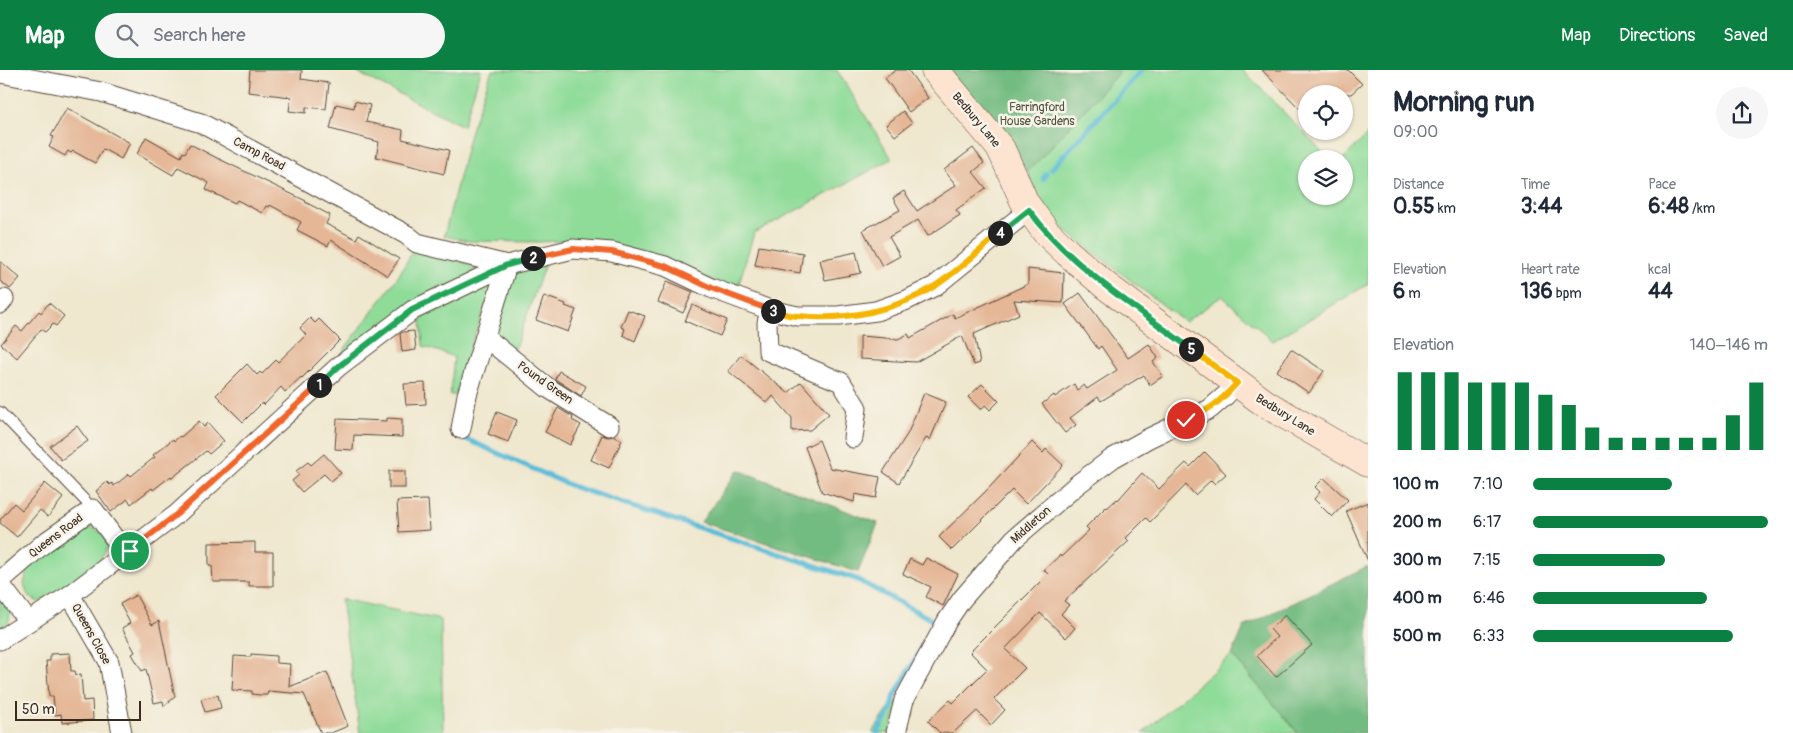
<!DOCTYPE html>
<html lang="en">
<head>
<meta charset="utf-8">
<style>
  body { margin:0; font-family:Pangolin,sans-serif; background:#f6f6f7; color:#1f2937; height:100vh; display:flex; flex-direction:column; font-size:19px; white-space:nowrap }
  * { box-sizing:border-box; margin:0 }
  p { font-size:16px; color:#747a83 }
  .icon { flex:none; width:28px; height:28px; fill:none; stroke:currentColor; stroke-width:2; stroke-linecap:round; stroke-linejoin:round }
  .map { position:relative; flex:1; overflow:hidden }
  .side { display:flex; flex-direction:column; background:#fff; width:425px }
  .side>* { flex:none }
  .tools { position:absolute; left:1298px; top:15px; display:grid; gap:10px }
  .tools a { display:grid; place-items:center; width:55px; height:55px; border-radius:50%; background:#fff; box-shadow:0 1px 4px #0004; font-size:25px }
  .scale { position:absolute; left:15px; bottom:12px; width:126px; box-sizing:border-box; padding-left:5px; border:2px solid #3b2a1e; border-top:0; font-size:14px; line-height:18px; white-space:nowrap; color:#3b2a1e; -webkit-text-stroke:4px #f7f3e8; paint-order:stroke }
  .pin { position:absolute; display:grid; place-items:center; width:42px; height:42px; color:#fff; margin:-21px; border:2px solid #fff; border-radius:50%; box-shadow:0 1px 5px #0007 }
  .km { position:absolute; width:25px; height:25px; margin:-12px; border-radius:50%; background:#222; color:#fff; font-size:14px; line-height:25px; text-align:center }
  .round { display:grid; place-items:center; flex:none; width:52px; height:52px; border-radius:26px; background:#f6f6f7 }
  .summary { display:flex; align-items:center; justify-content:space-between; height:85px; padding:0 25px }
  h1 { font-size:28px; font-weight:700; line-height:38px }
  .figures { display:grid; grid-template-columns:repeat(3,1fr); gap:8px; height:85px; padding:5px 25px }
  .figures div { display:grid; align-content:center }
  .figures b { font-size:21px; font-weight:700 }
  .figures small { font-size:14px; font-weight:400 }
  .figures p { font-size:14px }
  .chart { height:140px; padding:10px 25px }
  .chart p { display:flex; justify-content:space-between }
  .chart svg { width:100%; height:90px; margin-top:5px; stroke:#0b8043; stroke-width:6 }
  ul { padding:0 25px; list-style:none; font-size:16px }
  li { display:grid; grid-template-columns:80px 60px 1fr; align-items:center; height:38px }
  li i { height:12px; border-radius:6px; background:#0b8043 }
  header { display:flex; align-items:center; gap:30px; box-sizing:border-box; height:70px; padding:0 25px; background:#0b8043; color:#fff }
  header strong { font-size:24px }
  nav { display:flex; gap:28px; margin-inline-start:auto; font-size:18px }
  .search { width:350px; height:45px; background:#f6f6f7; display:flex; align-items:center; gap:12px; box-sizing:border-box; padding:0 18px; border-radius:28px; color:#747a83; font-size:19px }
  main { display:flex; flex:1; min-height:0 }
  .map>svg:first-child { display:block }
  .green { fill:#8fdc99; stroke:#65835c }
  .forest { fill:#73bc81; stroke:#577350 }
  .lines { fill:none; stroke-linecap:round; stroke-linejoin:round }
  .stream { stroke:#5abcd8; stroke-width:5 }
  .building { fill:#e5b797 }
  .lane-casing { stroke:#564638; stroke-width:12 }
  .street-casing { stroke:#564638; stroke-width:21 }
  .secondary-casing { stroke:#564638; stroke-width:29 }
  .lane { stroke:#fff; stroke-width:10 }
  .street { stroke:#fff; stroke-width:19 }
  .secondary { stroke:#fde4d1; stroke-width:28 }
  .split-1-casing { stroke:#fff; stroke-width:10 }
  .split-2-casing { stroke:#fff; stroke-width:10 }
  .split-3-casing { stroke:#fff; stroke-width:10 }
  .split-4-casing { stroke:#fff; stroke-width:10 }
  .split-5-casing { stroke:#fff; stroke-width:10 }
  .split-6-casing { stroke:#fff; stroke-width:10 }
  .split-1 { stroke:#f0652b; stroke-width:6 }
  .split-2 { stroke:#22a559; stroke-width:6 }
  .split-3 { stroke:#f0652b; stroke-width:6 }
  .split-4 { stroke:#f5b400; stroke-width:6 }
  .split-5 { stroke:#22a559; stroke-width:6 }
  .split-6 { stroke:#f5b400; stroke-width:6 }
  .labels { text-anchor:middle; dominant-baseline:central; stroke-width:5; stroke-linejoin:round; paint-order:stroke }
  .park-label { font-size:12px; fill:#50563d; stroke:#f7f3e8 }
  .street-label { font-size:12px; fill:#3b2a1e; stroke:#f7f3e8 }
</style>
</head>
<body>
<header>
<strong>Map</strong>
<div class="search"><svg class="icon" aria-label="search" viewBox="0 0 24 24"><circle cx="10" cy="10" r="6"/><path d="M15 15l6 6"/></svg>Search here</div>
<nav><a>Map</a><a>Directions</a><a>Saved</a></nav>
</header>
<main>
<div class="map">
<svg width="1368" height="663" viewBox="0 0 1368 663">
  <rect width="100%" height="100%" fill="#f7f3e8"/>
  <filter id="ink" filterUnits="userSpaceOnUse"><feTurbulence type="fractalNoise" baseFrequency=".02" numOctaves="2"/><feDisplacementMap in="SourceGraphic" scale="10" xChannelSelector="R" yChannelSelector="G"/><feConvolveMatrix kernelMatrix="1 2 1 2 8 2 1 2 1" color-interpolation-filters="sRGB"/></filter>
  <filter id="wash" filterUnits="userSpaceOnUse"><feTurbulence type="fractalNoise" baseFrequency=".0096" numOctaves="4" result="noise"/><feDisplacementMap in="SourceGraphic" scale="20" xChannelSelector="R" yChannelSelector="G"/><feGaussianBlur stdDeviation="1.12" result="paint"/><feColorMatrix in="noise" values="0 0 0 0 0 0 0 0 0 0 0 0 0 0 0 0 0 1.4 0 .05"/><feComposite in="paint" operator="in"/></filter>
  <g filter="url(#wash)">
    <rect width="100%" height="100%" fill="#efe7ce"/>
    <g class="green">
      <polygon points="352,0 481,0 463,56"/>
      <polygon points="492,0 837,0 892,89 754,163 737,220 667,191 594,170 537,172 469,171 444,166 471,60"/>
      <polygon points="945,0 1243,0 1329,89 1306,89 1306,126 1344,126 1343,89 1368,64 1368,214 1273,271 1222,226 1185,252 1063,159 1042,134 1028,102"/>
      <polygon points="417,173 471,195 484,205 545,194 513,284 491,269 490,226 475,263 456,325 450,325 454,287 423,276 421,251 425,244 474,202 338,297 346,277 398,207"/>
      <polygon points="88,456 103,463 108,477 101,489 54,526 38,532 28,526 24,514 28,498 69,461"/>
      <path d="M 0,521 C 2,524 7,527 8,531 C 12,542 10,558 0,564 Z"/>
      <polygon points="341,529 441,550 443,663 360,663"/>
      <polygon points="1232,585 1298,663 1143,663"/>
      <polygon points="899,630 890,663 872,663 888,640"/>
    </g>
    <g class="forest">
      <polygon points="945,0 1121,0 1028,102"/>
      <polygon points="738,400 878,453 858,502 701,452"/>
      <polygon points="1368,496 1368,663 1298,663 1232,585 1244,557"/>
    </g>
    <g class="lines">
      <g class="stream">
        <polyline points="1051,99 1142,0"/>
        <polyline points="1043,109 1046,104"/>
        <polyline points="466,369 574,417 856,509 936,552 933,558"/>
        <polyline points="877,663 891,640 893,629 925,572"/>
      </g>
    </g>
    <g id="blocks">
      <g class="building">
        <polygon points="250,0 302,0 301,9 329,13 326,39 306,37 306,43 289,41 291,27 248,22"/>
        <polygon points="896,0 908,0 928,28 909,42 885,8"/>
        <polygon points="1262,0 1348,0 1362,14 1351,24 1306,24 1306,45"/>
        <polygon points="355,31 370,35 366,52 403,60 402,69 449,80 444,104 376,87 379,72 330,59 336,34 354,38"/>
        <polygon points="67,38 130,73 121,89 103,79 95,93 73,81 71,83 68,81 65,86 49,77 54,67 51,66"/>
        <polygon points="903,41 912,53 895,66 886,55"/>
        <polygon points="146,67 181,87 183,82 185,83 190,74 215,87 306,131 305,132 330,145 326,154 356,169 359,164 399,189 388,206 331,170 328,176 297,160 301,152 270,135 269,137 266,136 262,143 237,130 235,133 206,120 209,113 178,97 173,105 137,84"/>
        <polygon points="973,78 984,93 973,102 986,118 956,140 960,145 928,166 918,150 889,167 900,186 882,196 863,160 900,140 893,128 904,121 917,141 956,115 944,100"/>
        <polygon points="759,176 803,183 800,203 755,195"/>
        <polygon points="856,182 861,203 825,210 820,190"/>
        <polygon points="0,191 20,208 10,219 0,211"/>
        <polygon points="1028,199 1064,203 1063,233 1014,230 1019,244 974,264 980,293 974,295 962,266 916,292 860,289 860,266 898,269 908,264 910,268 953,244 955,248 1028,214"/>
        <polygon points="667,211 693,222 683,243 658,232"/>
        <polygon points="1080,223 1128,288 1149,274 1158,288 1153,292 1163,306 1150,315 1144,305 1101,331 1098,327 1070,348 1076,355 1065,363 1042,334 1054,325 1055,327 1074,314 1077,320 1084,315 1087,319 1117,300 1101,276 1098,279 1065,234"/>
        <polygon points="544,226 566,234 565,236 576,240 568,262 536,250"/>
        <polygon points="49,233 64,246 56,256 53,254 45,262 41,259 17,288 1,274 16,256 22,261 39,241 41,243"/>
        <polygon points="692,235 727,250 720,266 685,251"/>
        <polygon points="628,240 645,246 635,271 623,265 625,259 621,257"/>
        <polygon points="310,248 315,253 319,249 340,270 302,308 301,307 285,322 281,317 264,335 262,333 243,352 216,325 247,294 257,305 260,302 262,304 276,290 278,292 306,265 300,258"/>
        <polygon points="414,261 416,280 402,282 400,264 403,262"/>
        <polygon points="1291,279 1324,301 1309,323 1277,301"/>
        <polygon points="741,285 788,323 801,312 829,344 810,360 792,361 792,348 773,326 767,333 728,301"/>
        <polygon points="559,301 586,316 581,326 555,309"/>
        <polygon points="425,313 426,334 406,335 404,314"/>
        <polygon points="982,314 999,331 990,340 985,335 981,340 968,327"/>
        <polygon points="924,323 946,332 930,370 926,368 899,413 883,402 908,363"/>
        <polygon points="558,338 573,347 572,350 581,355 570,375 545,362"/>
        <polygon points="497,342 517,350 508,372 488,364"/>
        <polygon points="387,348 402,349 402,367 354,365 353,380 335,379 337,349 387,351"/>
        <polygon points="199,351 204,357 208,353 224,371 209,384 206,381 172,408 171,406 153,420 152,418 131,434 128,429 111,442 96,421 107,412 110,415 112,413 114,416 129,404 131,406 155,387 153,385 173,369 174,371 180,366 181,367"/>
        <polygon points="77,356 88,371 61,390 50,376"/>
        <polygon points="602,365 608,367 614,366 622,370 609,398 591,390"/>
        <polygon points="819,370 830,398 880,407 876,428 855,424 854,432 822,422 805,377"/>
        <polygon points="1032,372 1043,383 1046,379 1063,395 1026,434 1012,420 952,480 939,467 987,420"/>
        <polygon points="1205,382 1226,404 1215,414 1211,410 1195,425 1186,415 1150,452 1146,448 1126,468 1129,471 1064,531 1069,535 1061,544 1075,558 1066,568 1040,543 1005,579 1025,598 994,629 1005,640 991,655 977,641 953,663 940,663 928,651 950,630 953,633 987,599 970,582 1048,504 1044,500 1060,485 1061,487 1089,460 1086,457 1106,437 1107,438 1117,429 1118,430 1142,403 1159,419 1186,393 1190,397"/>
        <polygon points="324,384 341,403 331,411 324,404 302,422 292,411 299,405 296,401 308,392 311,395"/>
        <rect x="389" y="401" width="16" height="17"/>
        <polygon points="1324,408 1348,430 1332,447 1314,429 1320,422 1315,417"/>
        <polygon points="45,413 63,428 48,447 40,440 17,467 0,453 0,450 14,433 22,440"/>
        <polygon points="428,430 430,460 399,462 397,431"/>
        <polygon points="1368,432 1368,491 1346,441"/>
        <polygon points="255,472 255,482 273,482 273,516 249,516 249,512 213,512 212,496 209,496 209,473"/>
        <polygon points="926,488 958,504 943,536 926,527 931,517 903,504 910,489 922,495"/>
        <polygon points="136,525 152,555 159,551 175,627 164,636 163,631 154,633 146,599 142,601 132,584 135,582 122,558 130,553 120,534"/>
        <polygon points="1285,545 1312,575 1276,607 1257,586 1277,567 1270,559"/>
        <polygon points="70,583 71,601 75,601 76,605 81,604 83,631 92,630 93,650 62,653 61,644 55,645 53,626 49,626 46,591 50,591 50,584"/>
        <polygon points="251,584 276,586 276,593 290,594 289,617 327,602 348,656 331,663 321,663 304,624 268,621 267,625 260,625 252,624 252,621 232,620 234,586 251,587"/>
        <polygon points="218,625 221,638 205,642 201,629"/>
      </g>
    </g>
  </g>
  <g filter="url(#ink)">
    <use href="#blocks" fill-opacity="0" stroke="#564638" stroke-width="1"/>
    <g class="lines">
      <g class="lane-casing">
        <polyline id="lane" points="0,342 93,439"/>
      </g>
      <g class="street-casing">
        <g id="street">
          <polyline points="0,3 101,22 201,53 407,165 417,173 507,195"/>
          <polyline points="0,234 4,229"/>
          <polyline points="770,240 767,253 768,281 841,312 857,338 853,368"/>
          <polyline points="485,267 548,318 609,356"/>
          <polyline points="461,359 467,325 507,195"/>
          <polyline points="0,511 44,473 93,439 126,484"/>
          <polyline points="0,514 28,551"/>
          <polyline points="70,525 109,592 122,663"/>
          <polyline points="0,570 70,525 177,444 338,297 413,240 507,195 573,179 612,182 665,196 711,218 770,240 798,246 838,246 876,241 907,230 935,216 1029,140"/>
          <polyline points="896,663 904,630 947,551 962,529 1014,469 1078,414 1113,388 1149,368 1210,339 1226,325 1237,313"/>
        </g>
      </g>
      <g class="secondary-casing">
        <polyline id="secondary" points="935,0 1001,79 1025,133 1046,162 1068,183 1106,216 1266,334 1368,393"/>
      </g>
      <use href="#lane" class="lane"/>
      <use href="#street" class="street"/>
      <use href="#secondary" class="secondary"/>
    </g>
  </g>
  <g class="lines" filter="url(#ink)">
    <g class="split-1-casing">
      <polyline id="split-1" points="130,481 177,444 319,315"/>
    </g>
    <g class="split-2-casing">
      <polyline id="split-2" points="319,315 338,297 412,240 507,195 533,188"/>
    </g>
    <g class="split-3-casing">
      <polyline id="split-3" points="533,188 573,179 612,182 665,196 711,218 773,241"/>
    </g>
    <g class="split-4-casing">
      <path id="split-4" d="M 773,241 C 781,243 790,246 799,246 C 844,251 896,241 935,216 C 958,201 979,181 1000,163"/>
    </g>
    <g class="split-5-casing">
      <path id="split-5" d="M 1000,163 L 1029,140 C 1071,197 1134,236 1191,279"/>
    </g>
    <g class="split-6-casing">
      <path id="split-6" d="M 1186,350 C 1211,339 1219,333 1237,313 L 1191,279"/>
    </g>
    <use href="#split-1" class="split-1"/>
    <use href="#split-2" class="split-2"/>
    <use href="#split-3" class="split-3"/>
    <use href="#split-4" class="split-4"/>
    <use href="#split-5" class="split-5"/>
    <use href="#split-6" class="split-6"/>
  </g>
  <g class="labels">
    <g class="park-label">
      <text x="1037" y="37">Farringford<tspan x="1037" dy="14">House Gardens</tspan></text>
    </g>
    <g class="street-label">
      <text transform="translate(976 50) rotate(50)">Bedbury Lane</text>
      <text transform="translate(259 84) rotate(28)">Camp Road</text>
      <text transform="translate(545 313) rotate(35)">Pound Green</text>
      <text transform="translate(1285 345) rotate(32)">Bedbury Lane</text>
      <text transform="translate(1031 455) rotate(-42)">Middleton</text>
      <text transform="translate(56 466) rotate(-37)">Queens Road</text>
      <text transform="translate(91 564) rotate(61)">Queens Close</text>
    </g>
  </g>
</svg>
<div class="tools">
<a><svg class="icon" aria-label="locate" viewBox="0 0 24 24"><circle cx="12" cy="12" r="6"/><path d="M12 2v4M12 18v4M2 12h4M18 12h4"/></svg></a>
<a><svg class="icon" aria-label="layers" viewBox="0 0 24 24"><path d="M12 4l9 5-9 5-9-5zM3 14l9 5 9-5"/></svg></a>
</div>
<div class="scale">50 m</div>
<div class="pin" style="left:130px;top:481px;background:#1e9e55"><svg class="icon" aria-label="arrive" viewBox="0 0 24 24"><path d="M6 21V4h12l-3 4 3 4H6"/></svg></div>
<div class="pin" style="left:1186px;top:350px;background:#d93025"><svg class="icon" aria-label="check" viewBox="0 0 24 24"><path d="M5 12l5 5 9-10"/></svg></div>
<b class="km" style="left:319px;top:315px">1</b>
<b class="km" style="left:533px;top:188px">2</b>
<b class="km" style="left:773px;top:241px">3</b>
<b class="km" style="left:1000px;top:163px">4</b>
<b class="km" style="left:1191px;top:279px">5</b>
</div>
<section class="side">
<div class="summary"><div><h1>Morning run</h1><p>09:00</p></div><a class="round"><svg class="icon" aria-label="share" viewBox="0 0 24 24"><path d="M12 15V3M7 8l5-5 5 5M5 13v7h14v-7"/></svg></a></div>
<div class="figures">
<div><p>Distance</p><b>0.55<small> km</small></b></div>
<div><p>Time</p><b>3:44</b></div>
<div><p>Pace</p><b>6:48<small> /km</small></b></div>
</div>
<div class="figures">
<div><p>Elevation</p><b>6<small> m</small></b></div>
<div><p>Heart rate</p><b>136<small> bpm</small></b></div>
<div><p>kcal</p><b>44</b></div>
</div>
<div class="chart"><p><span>Elevation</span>140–146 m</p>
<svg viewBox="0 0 160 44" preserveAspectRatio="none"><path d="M5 44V6M15 44V6M25 44V6M35 44V11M45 44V11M55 44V11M65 44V17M75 44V22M85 44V33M95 44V38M105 44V38M115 44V38M125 44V38M135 44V38M145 44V27M155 44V11"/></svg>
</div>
<ul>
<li><b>100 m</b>7:10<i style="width:59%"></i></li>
<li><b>200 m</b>6:17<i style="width:100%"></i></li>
<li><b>300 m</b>7:15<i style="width:56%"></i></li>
<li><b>400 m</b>6:46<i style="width:74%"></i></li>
<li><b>500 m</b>6:33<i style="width:85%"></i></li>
</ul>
</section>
</main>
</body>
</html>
